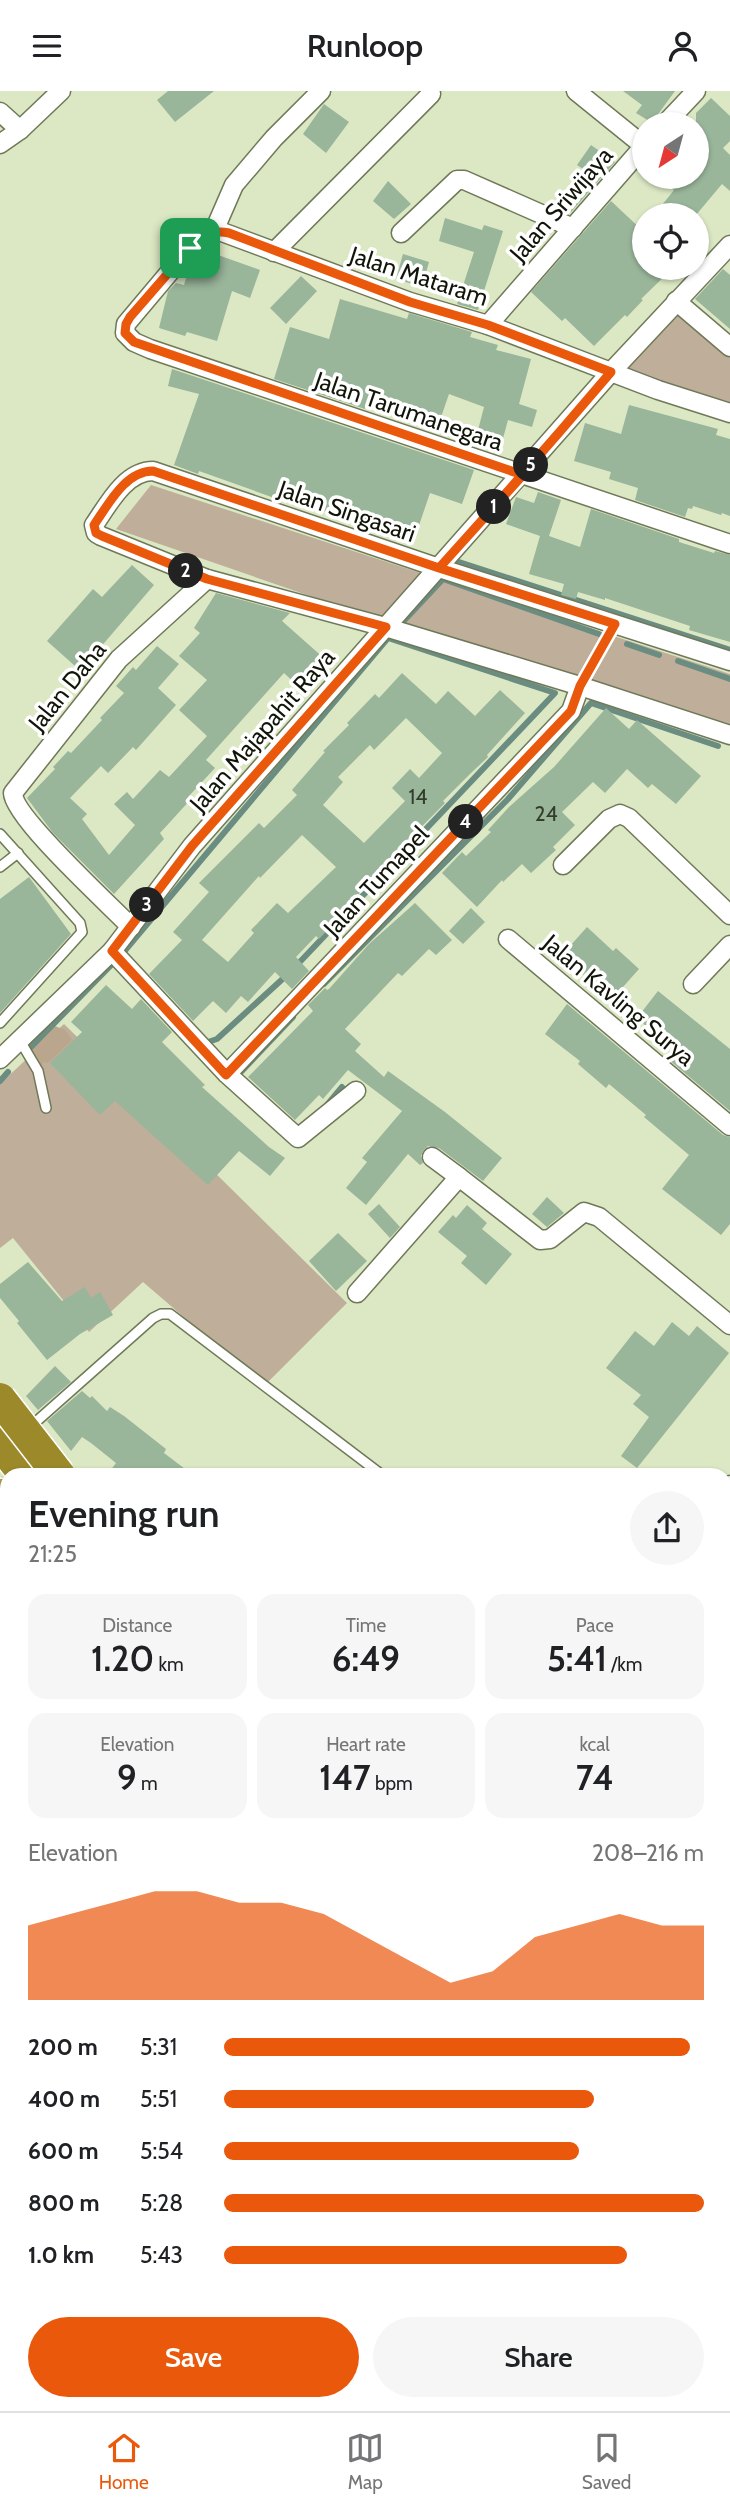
<!DOCTYPE html>
<html lang="en">
<head>
<meta charset="utf-8">
<style>
  body { margin:0; font-family:Cabin,sans-serif; background:#f6f6f6; color:#202124; height:100vh; display:flex; flex-direction:column; font-size:26px; white-space:nowrap }
  * { box-sizing:border-box; margin:0 }
  p { font-size:23px; color:#757577 }
  .icon { flex:none; width:38px; height:38px; fill:none; stroke:currentColor; stroke-width:2; stroke-linecap:round; stroke-linejoin:round }
  .map { position:relative; flex:1; overflow:hidden }
  .details { position:absolute; left:0px; top:1377px; width:732px; height:943px; display:flex; flex-direction:column; background:#fff; border-radius:21px 21px 0 0; box-shadow:0 2px 5px #0004 }
  .details>* { flex:none }
  .needle { width:46px; rotate:216deg }
  .buttons { position:absolute; left:632px; top:21px; display:grid; gap:14px }
  .buttons a { display:grid; place-items:center; width:77px; height:77px; border-radius:50%; background:#fff; box-shadow:0 2px 5px #0004; font-size:35px }
  .pin { position:absolute; display:grid; place-items:center; width:60px; height:60px; color:#fff; margin:-30px; border-radius:14px; box-shadow:0 4px 10px #0006 }
  .km { position:absolute; width:35px; height:35px; margin:-18px; border-radius:50%; background:#222; color:#fff; font-size:19px; line-height:35px; text-align:center }
  .round { display:grid; place-items:center; flex:none; width:74px; height:74px; border-radius:37px; background:#f6f6f6 }
  .headline { display:flex; align-items:center; justify-content:space-between; height:119px; padding:0 28px }
  h1 { font-size:38px; font-weight:600; line-height:52px }
  .figures { display:grid; grid-template-columns:repeat(3,1fr); gap:10px; height:119px; padding:7px 28px }
  .figures div { display:grid; align-content:center; border-radius:18px; background:#f6f6f6; text-align:center }
  .figures b { font-size:35px; font-weight:600 }
  .figures small { font-size:19px; font-weight:400 }
  .figures p { font-size:19px }
  .chart { height:196px; padding:14px 28px }
  .chart p { display:flex; justify-content:space-between }
  .chart svg { width:100%; height:126px; margin-top:7px; fill:#ea580c; opacity:.7 }
  .primary-button { display:flex; gap:14px; margin-top:auto; padding:14px 28px }
  .primary-button a { flex:1; height:80px; border-radius:42px; background:#ea580c; color:#fff; font-size:28px; font-weight:600; line-height:80px; text-align:center }
  .primary-button a+a { background:#f6f6f6; color:#202124 }
  ul { padding:0 28px; list-style:none; font-size:23px }
  li { display:grid; grid-template-columns:112px 84px 1fr; align-items:center; height:52px }
  li i { height:18px; border-radius:9px; background:#ea580c }
  header { display:flex; justify-content:space-between; align-items:center; height:91px; padding:0 28px; background:#fff; font-size:32px; font-weight:600 }
  .tab-bar { display:flex; justify-content:space-around; align-items:center; height:98px; border-top:2px solid #e0e0e0; background:#fff; font-size:19px; color:#757577 }
  .tab-bar a { display:grid; justify-items:center; gap:4px }
  .tab-bar .selected { color:#ea580c }
  .map>svg:first-child { display:block }
  .green { fill:#bfae99 }
  .forest { fill:#baa68c }
  .lines { fill:none; stroke-linecap:round; stroke-linejoin:round }
  .stream { stroke:#6b8d81; stroke-width:6 }
  .building { fill:#99b59a; fill-rule:evenodd }
  .service-casing { stroke:#6f7958; stroke-width:12 }
  .minor-casing { stroke:#6f7958; stroke-width:21 }
  .tertiary-casing { stroke:#6f7958; stroke-width:26 }
  .trunk-casing { stroke:#fff; stroke-width:33 }
  .motorway-casing { stroke:#fff; stroke-width:35 }
  .path { stroke:#6d755d; stroke-width:3.5; stroke-dasharray:3.5 3.5; stroke-linecap:butt }
  .service { stroke:#fff; stroke-width:9 }
  .minor { stroke:#fff; stroke-width:18 }
  .tertiary { stroke:#fff; stroke-width:23 }
  .trunk { stroke:#b0a054; stroke-width:30 }
  .motorway { stroke:#9c8929; stroke-width:32 }
  .motorway-bridge-casing { stroke:#fff; stroke-width:35; stroke-linecap:butt }
  .motorway-bridge { stroke:#9c8929; stroke-width:32 }
  .route-casing { stroke:#fff; stroke-width:14 }
  .route { stroke:#ea580c; stroke-width:9 }
  .labels { text-anchor:middle; dominant-baseline:central; stroke-width:7; stroke-linejoin:round; paint-order:stroke }
  .number-label { font-size:21px; fill:#333d2c }
  .street-label { font-size:24px; fill:#111508; stroke:#fff }
</style>
</head>
<body>
<header><svg class="icon" aria-label="menu" viewBox="0 0 24 24"><path d="M4 6h16M4 12h16M4 18h16"/></svg>Runloop<svg class="icon" aria-label="person" viewBox="0 0 24 24"><circle cx="12" cy="8" r="4"/><path d="M4 21q1-7 8-7t8 7"/></svg></header>
<div class="map">
<svg width="730" height="2320" viewBox="0 0 730 2320">
  <rect width="100%" height="100%" fill="#dce8c4"/>
  <g class="green">
    <polygon points="679,221 730,265 730,315 625,279"/>
    <polygon points="151,394 730,583 730,650 116,438"/>
    <polygon points="64,933 347,1212 264,1295 143,1191 89,1241 13,1147 0,1157 0,993"/>
  </g>
  <polygon class="forest" points="55,935 65,939 72,949 48,972 44,971 38,978 33,979 26,961"/>
  <g class="lines">
    <g class="stream">
      <polyline points="459,471 730,559"/>
      <polyline points="399,535 443,488 599,543"/>
      <polyline points="627,553 659,564"/>
      <polyline points="678,570 730,588"/>
      <polyline points="324,893 508,708 591,612 718,655"/>
      <polyline points="208,951 217,948 288,883"/>
      <polyline points="31,956 122,863 388,547 555,602 296,875"/>
      <polyline points="239,983 293,926"/>
      <polyline points="0,990 8,981"/>
      <polyline points="327,1014 342,996"/>
    </g>
  </g>
  <g class="building">
    <polygon points="168,0 214,0 175,31 157,9"/>
    <polygon points="623,0 675,0 656,26 654,33 636,22 642,14"/>
    <polygon points="711,7 730,25 730,50 723,57 730,64 730,100 722,93 696,124 654,124 674,99 658,86 696,86 696,22"/>
    <polygon points="324,13 349,31 326,62 303,43"/>
    <polygon points="591,54 615,71 571,121 561,113 586,80 577,74"/>
    <polygon points="388,90 411,113 394,128 373,110"/>
    <polygon points="611,110 644,141 644,177 673,177 641,208 643,209 627,226 625,224 594,255 565,227 562,230 531,201"/>
    <polygon points="445,127 482,139 484,134 503,140 478,219 457,213 474,161 439,150"/>
    <polygon points="204,159 260,179 250,207 232,200 217,250 187,241 185,245 159,237 168,200 176,192 184,194 190,174"/>
    <polygon points="403,163 429,171 422,196 396,188"/>
    <polygon points="723,178 730,184 730,238 695,208"/>
    <polygon points="301,185 317,200 286,233 270,217"/>
    <polygon points="340,208 407,228 409,222 472,241 470,246 498,254 496,259 531,268 519,313 537,319 532,336 508,329 502,351 477,343 484,316 449,303 439,332 409,323 411,315 381,306 378,314 367,311 365,318 274,288 290,236 329,248"/>
    <polygon points="172,278 474,379 462,413 430,402 414,449 298,412 297,415 199,380 198,383 174,374 199,303 168,295"/>
    <polygon points="629,314 718,338 716,344 730,348 730,425 722,422 721,424 693,415 692,418 688,417 685,426 635,409 638,397 609,388 611,381 574,370 585,332 621,343"/>
    <polygon points="538,401 561,409 549,445 580,456 591,418 679,448 679,451 714,462 715,460 730,464 730,551 689,539 690,535 605,507 605,509 578,501 576,508 561,504 564,493 529,483 540,445 506,433 516,406 534,412"/>
    <polygon points="132,474 154,494 99,558 103,562 84,583 47,550 93,498 102,506"/>
    <polygon points="216,502 290,522 282,530 326,569 301,598 284,582 206,669 215,677 189,705 192,707 160,742 164,748 114,803 53,742 27,707 55,678 53,676 68,660 71,662 102,629 100,627 124,602 116,595 133,576 136,579 157,555 179,573 158,597 176,614 136,659 133,656 108,682 101,675 70,707 87,723 82,728 109,764 135,734 114,713 127,701 133,708 160,679 169,686 207,645 179,619 207,589 179,565 200,542 194,537"/>
    <path d="M 402,582 L 436,613 L 448,600 L 475,625 L 500,599 L 525,622 L 487,664 L 488,666 L 471,682 L 443,710 L 445,712 L 380,778 L 335,831 L 319,848 L 316,845 L 296,866 L 309,880 L 292,898 L 275,881 L 248,911 L 241,905 L 226,922 L 213,910 L 193,930 L 149,883 L 182,849 L 173,841 L 209,801 L 199,792 L 259,732 L 264,737 L 297,704 L 292,699 L 325,661 L 323,660 L 349,634 L 347,632 L 375,603 L 379,607 ZM 406,627 L 442,662 L 419,687 L 410,678 L 392,697 L 405,710 L 364,752 L 323,714 L 343,691 L 338,686 L 370,654 L 374,659 ZM 302,744 L 336,776 L 288,822 L 277,812 L 251,839 L 254,842 L 228,871 L 202,849 L 259,785 L 260,787 Z"/>
    <polygon points="606,617 629,638 637,629 701,685 676,713 652,693 648,697 627,678 605,702 593,691 562,721 575,734 553,756 556,759 531,782 522,773 503,791 502,789 477,816 442,782 462,761 466,765 491,741 488,739 509,716 554,676"/>
    <polygon points="29,786 71,843 0,922 0,808"/>
    <polygon points="415,812 452,849 436,864 429,858 402,885 398,882 345,938 361,953 355,960 384,986 388,980 445,1021 502,1067 483,1090 439,1057 428,1055 423,1060 421,1065 423,1072 420,1074 408,1063 366,1114 346,1097 367,1071 362,1067 402,1020 348,979 323,1008 319,1004 295,1029 248,986 313,920 308,914 325,897 327,899 329,898 369,853"/>
    <polygon points="471,817 485,831 463,853 449,840"/>
    <polygon points="587,836 613,860 616,857 639,878 614,906 586,881 583,884 562,864"/>
    <polygon points="106,894 132,918 141,908 172,941 162,951 205,994 202,996 269,1056 285,1067 270,1085 239,1060 208,1094 115,1010 100,1024 50,972 82,941 71,931"/>
    <polygon points="658,900 730,958 730,1020 668,968 674,961 637,927"/>
    <polygon points="567,913 723,1044 730,1046 730,1133 721,1144 662,1098 689,1064 644,1026 646,1024 609,993 606,997 578,973 580,970 545,943"/>
    <polygon points="547,1106 564,1122 547,1136 532,1123"/>
    <polygon points="379,1113 400,1136 390,1147 368,1123"/>
    <polygon points="467,1114 487,1132 482,1138 512,1163 486,1194 461,1172 467,1165 438,1141 453,1124 456,1127"/>
    <polygon points="338,1142 367,1170 336,1200 309,1170"/>
    <polygon points="28,1171 62,1210 85,1196 91,1207 100,1201 113,1224 80,1243 47,1269 17,1232 19,1230 0,1207 0,1193"/>
    <polygon points="672,1231 689,1245 697,1235 729,1262 637,1377 621,1365 649,1326 633,1313 641,1304 606,1277 635,1240 654,1255"/>
    <polygon points="55,1275 71,1291 38,1319 26,1305"/>
    <polygon points="82,1300 90,1307 92,1305 107,1320 110,1316 124,1325 166,1358 164,1362 193,1384 107,1384 116,1372 91,1352 82,1346 71,1360 47,1330"/>
  </g>
  <g class="lines">
    <g class="service-casing">
      <g id="service">
        <polyline points="0,743 80,832 82,841 0,932"/>
        <polyline points="0,776 18,762"/>
        <polyline points="19,948 38,980 46,1017"/>
        <polyline points="29,1337 153,1227 161,1223 170,1223 382,1384"/>
        <polyline points="0,1493 7,1483"/>
      </g>
    </g>
    <g class="minor-casing">
      <g id="minor">
        <polyline points="576,0 644,55"/>
        <polyline points="0,21 20,39"/>
        <polyline points="665,33 696,0"/>
        <polyline points="0,53 20,39 61,0"/>
        <polyline points="214,140 234,94 274,47 321,0"/>
        <polyline points="401,142 457,89 464,89 573,137"/>
        <polyline points="274,161 431,3"/>
        <polyline points="676,210 730,256"/>
        <polyline points="488,234 644,55"/>
        <polyline points="730,322 658,299 488,234 410,211 222,141 214,140 203,145 190,157 126,233 125,242 134,251 150,258 730,453"/>
        <path d="M 730,570 L 439,477 L 153,380 C 125,380 108,414 94,434 L 96,442 L 101,445 L 207,488 L 385,536 L 580,595 L 730,644"/>
        <polyline points="563,774 609,728 620,723 629,727 730,824"/>
        <path d="M 131,836 C 110,814 13,726 13,702 L 119,568 L 207,488"/>
        <polyline points="508,848 730,1035"/>
        <polyline points="112,860 227,983 298,1047 356,1000"/>
        <polyline points="693,893 730,854"/>
        <polyline points="0,968 112,860 192,755 611,281 730,154"/>
        <polyline points="227,983 571,620 580,595"/>
        <polyline points="432,1066 459,1086"/>
        <polyline points="357,1202 459,1086 540,1149 550,1148 584,1121 599,1126 730,1234"/>
        <polyline points="724,1400 730,1394"/>
        <polyline points="724,1675 730,1679"/>
        <polyline points="724,1734 730,1728"/>
        <polyline points="0,1896 7,1901"/>
        <polyline points="724,1969 730,1962"/>
        <polyline points="0,1994 7,1986"/>
        <polyline points="0,2007 7,2014"/>
        <polyline points="0,2035 7,2034"/>
        <polyline points="488,2314 493,2320"/>
        <polyline points="268,2320 276,2314"/>
        <polyline points="513,2320 521,2314"/>
      </g>
    </g>
    <g class="tertiary-casing">
      <g id="tertiary">
        <polyline points="724,2253 730,2262"/>
        <polyline points="609,2314 612,2320"/>
      </g>
    </g>
    <g class="trunk-casing">
      <polyline id="trunk" points="0,1403 7,1412"/>
    </g>
    <g class="motorway-casing">
      <g id="motorway">
        <polyline points="0,1352 25,1384"/>
        <polyline points="724,2284 730,2293"/>
        <polyline points="639,2314 642,2320"/>
        <polyline points="668,2314 672,2320"/>
        <polyline points="715,2314 720,2320"/>
      </g>
    </g>
    <polyline class="path" points="588,581 606,548"/>
    <use href="#service" class="service"/>
    <use href="#minor" class="minor"/>
    <use href="#tertiary" class="tertiary"/>
    <use href="#trunk" class="trunk"/>
    <use href="#motorway" class="motorway"/>
    <g class="motorway-bridge-casing">
      <polyline id="motorway-bridge" points="0,1308 59,1384"/>
    </g>
    <use href="#motorway-bridge" class="motorway-bridge"/>
  </g>
  <g class="lines">
    <g class="route-casing">
      <path id="route" d="M 190,157 L 130,226 L 126,233 L 125,242 L 134,251 L 523,384 L 439,477 L 153,380 C 125,380 108,414 94,434 L 96,442 L 102,445 L 207,488 L 386,536 L 192,755 L 112,860 L 226,984 L 571,620 L 580,595 L 615,533 L 439,477 C 497,413 555,347 611,281 L 488,234 L 410,211 L 229,142 C 211,138 203,145 190,157"/>
    </g>
    <use href="#route" class="route"/>
  </g>
  <g class="labels">
    <g class="number-label">
      <text x="418" y="705">14</text>
      <text x="546" y="722">24</text>
    </g>
    <g class="street-label">
      <text transform="translate(561 113) rotate(-49)">Jalan Sriwijaya</text>
      <text transform="translate(419 185) rotate(18)">Jalan Mataram</text>
      <text transform="translate(409 320) rotate(19)">Jalan Tarumanegara</text>
      <text transform="translate(347 420) rotate(19)">Jalan Singasari</text>
      <text transform="translate(67 595) rotate(-51)">Jalan Daha</text>
      <text transform="translate(262 639) rotate(-49)">Jalan Majapahit Raya</text>
      <text transform="translate(376 790) rotate(-47)">Jalan Tumapel</text>
      <text transform="translate(619 909) rotate(40)">Jalan Kavling Surya</text>
    </g>
  </g>
</svg>
<div class="buttons">
<a><svg class="needle" viewBox="-14 -14 28 28"><path d="M0-13l5 13h-10z" fill="#e53935"/><path d="M0 13l5-13h-10z" fill="#757577"/></svg></a>
<a><svg class="icon" aria-label="locate" viewBox="0 0 24 24"><circle cx="12" cy="12" r="6"/><path d="M12 2v4M12 18v4M2 12h4M18 12h4"/></svg></a>
</div>
<div class="pin" style="left:190px;top:157px;background:#1e9e55"><svg class="icon" aria-label="arrive" viewBox="0 0 24 24"><path d="M6 21V4h12l-3 4 3 4H6"/></svg></div>
<b class="km" style="left:494px;top:416px">1</b>
<b class="km" style="left:186px;top:480px">2</b>
<b class="km" style="left:147px;top:814px">3</b>
<b class="km" style="left:466px;top:731px">4</b>
<b class="km" style="left:531px;top:374px">5</b>
<section class="details">
<div class="headline"><div><h1>Evening run</h1><p>21:25</p></div><a class="round"><svg class="icon" aria-label="share" viewBox="0 0 24 24"><path d="M12 15V3M7 8l5-5 5 5M5 13v7h14v-7"/></svg></a></div>
<div class="figures">
<div><p>Distance</p><b>1.20<small> km</small></b></div>
<div><p>Time</p><b>6:49</b></div>
<div><p>Pace</p><b>5:41<small> /km</small></b></div>
</div>
<div class="figures">
<div><p>Elevation</p><b>9<small> m</small></b></div>
<div><p>Heart rate</p><b>147<small> bpm</small></b></div>
<div><p>kcal</p><b>74</b></div>
</div>
<div class="chart"><p><span>Elevation</span>208–216 m</p>
<svg viewBox="0 0 160 44" preserveAspectRatio="none"><path d="M0 44V18L10 14L20 10L30 6L40 6L50 10L60 10L70 14L80 22L90 30L100 38L110 34L120 22L130 18L140 14L150 18L160 18V44z"/></svg>
</div>
<ul>
<li><b>200 m</b>5:31<i style="width:97%"></i></li>
<li><b>400 m</b>5:51<i style="width:77%"></i></li>
<li><b>600 m</b>5:54<i style="width:74%"></i></li>
<li><b>800 m</b>5:28<i style="width:100%"></i></li>
<li><b>1.0 km</b>5:43<i style="width:84%"></i></li>
</ul>
<div class="primary-button"><a>Save</a><a>Share</a></div>
</section>
</div>
<nav class="tab-bar">
<a class="selected"><svg class="icon" aria-label="home" viewBox="0 0 24 24"><path d="M3 11l9-7 9 7M6 9v11h12V9"/></svg>Home</a>
<a><svg class="icon" aria-label="map" viewBox="0 0 24 24"><path d="M3 6l6-2 6 2 6-2v14l-6 2-6-2-6 2zM9 4v14M15 6v14"/></svg>Map</a>
<a><svg class="icon" aria-label="saved" viewBox="0 0 24 24"><path d="M7 4h10v16l-5-4-5 4z"/></svg>Saved</a>
</nav>
</body>
</html>
